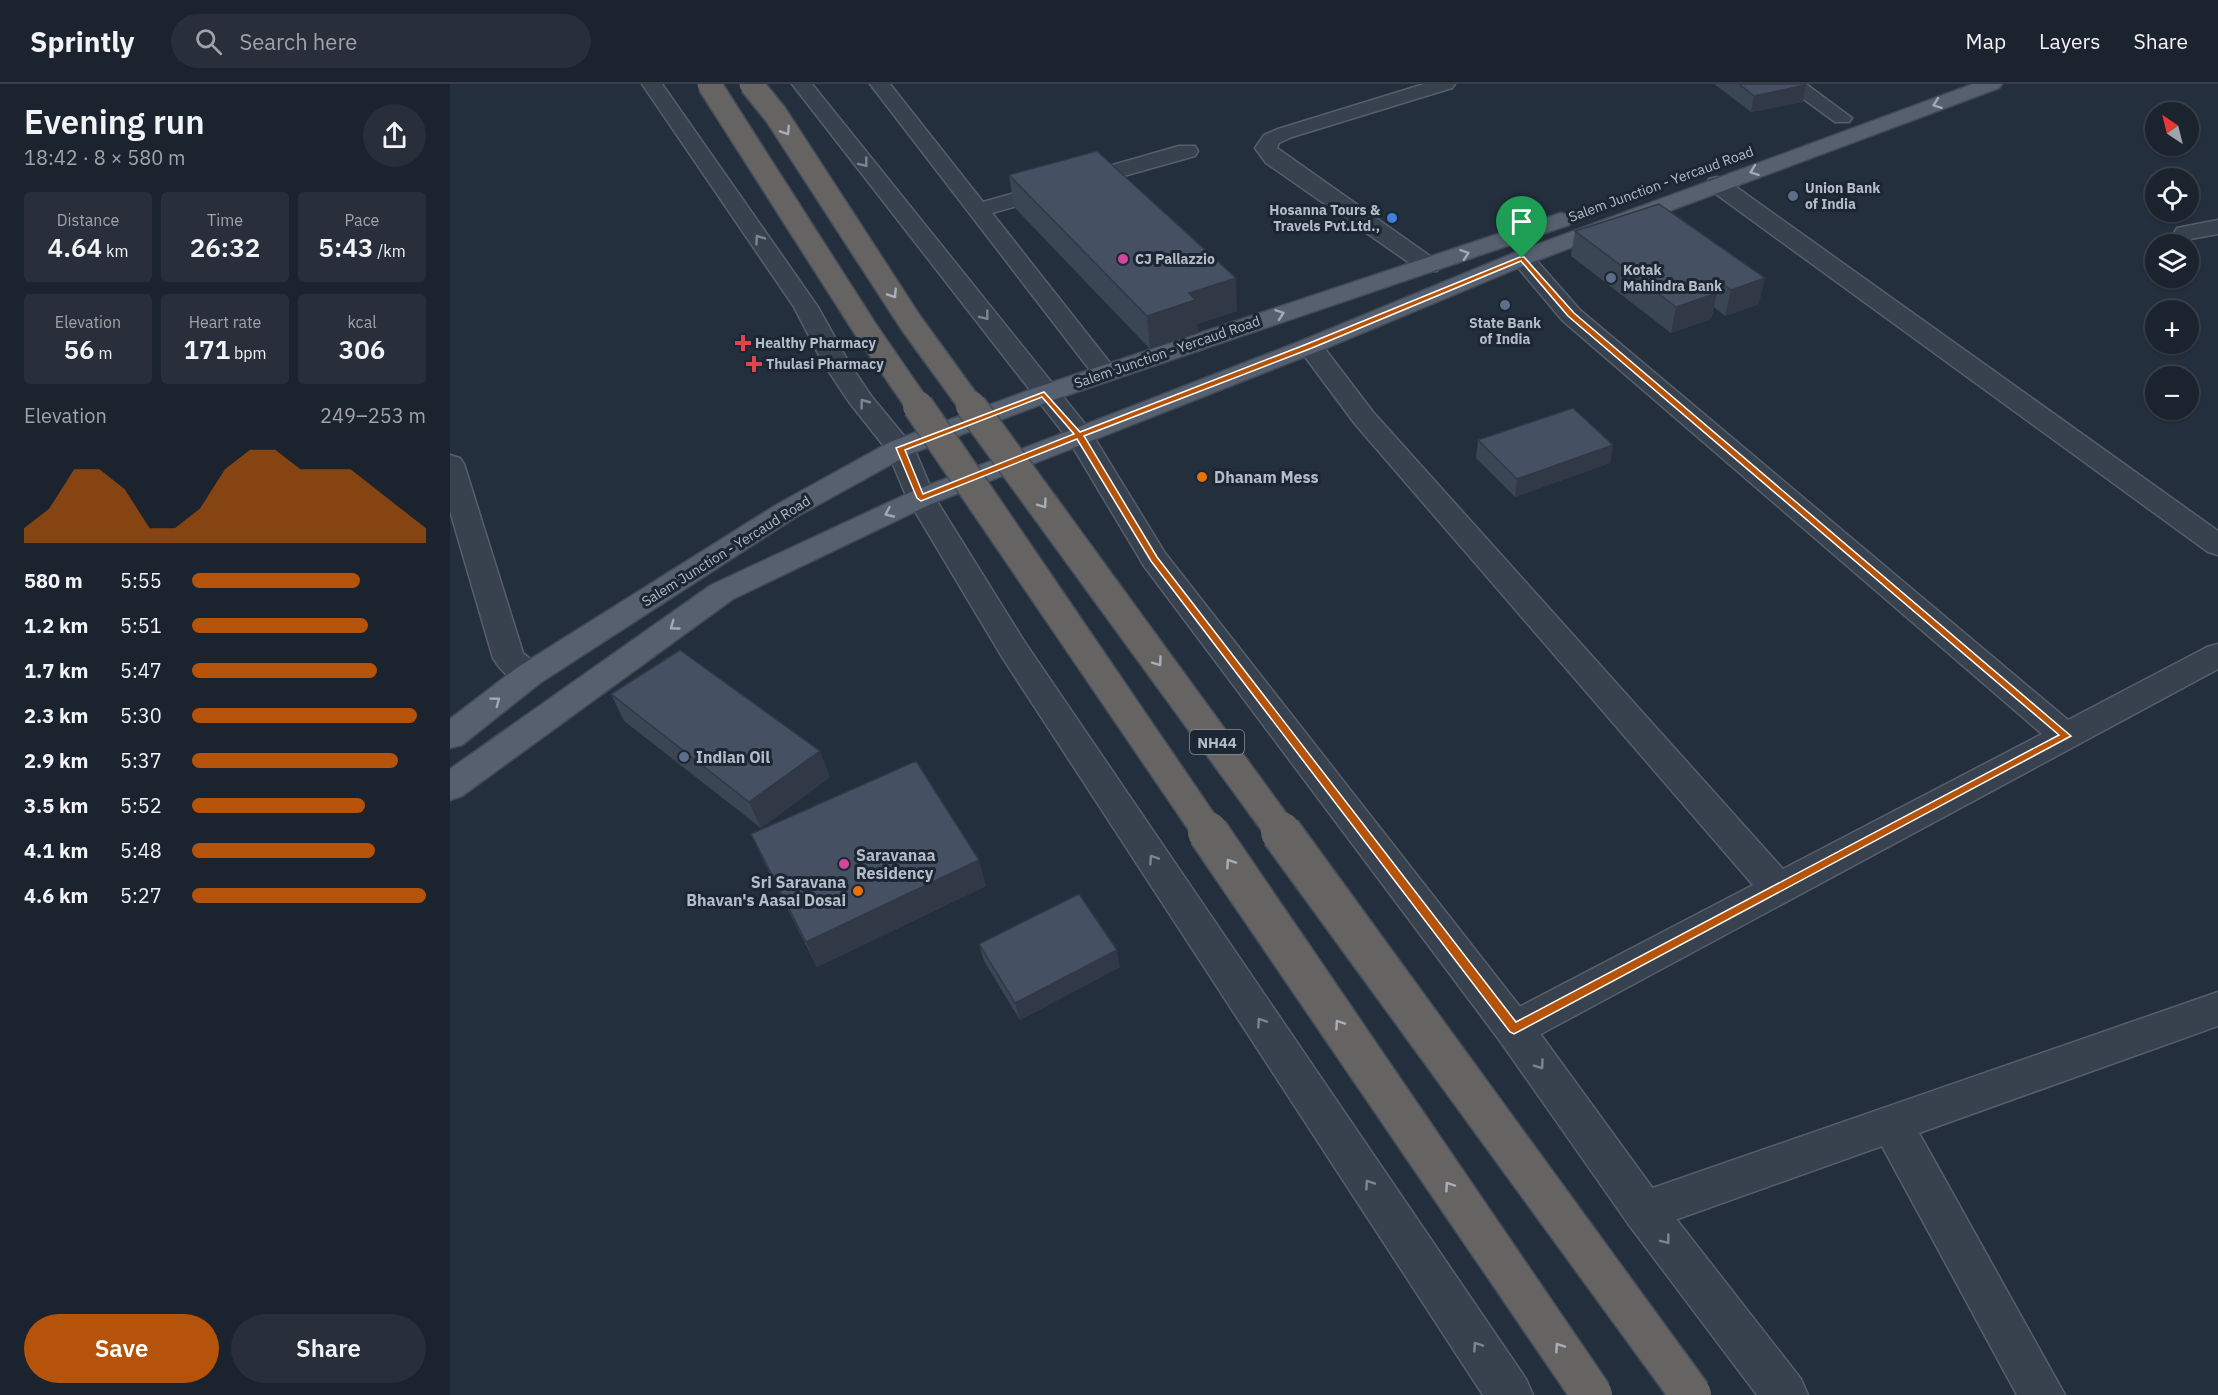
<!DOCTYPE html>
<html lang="en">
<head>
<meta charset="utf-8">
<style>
  body { margin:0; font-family:"IBM Plex Sans",sans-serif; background:#282f3a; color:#f1f3f6; height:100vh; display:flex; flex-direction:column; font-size:22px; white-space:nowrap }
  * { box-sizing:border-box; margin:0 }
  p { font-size:20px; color:#a0a4aa }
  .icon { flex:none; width:33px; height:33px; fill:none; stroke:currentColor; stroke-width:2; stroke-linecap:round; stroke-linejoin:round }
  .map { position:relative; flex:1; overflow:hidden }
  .sheet { display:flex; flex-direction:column; background:#1b232e; width:450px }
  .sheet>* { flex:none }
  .needle { width:39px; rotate:325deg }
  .buttons { position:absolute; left:1695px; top:18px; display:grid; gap:12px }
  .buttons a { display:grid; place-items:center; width:54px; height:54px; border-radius:50%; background:#1b232e; box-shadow:0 2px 4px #0004,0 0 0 2px #39404a; font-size:30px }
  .pin { position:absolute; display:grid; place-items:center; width:51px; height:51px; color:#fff; margin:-62px -26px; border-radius:50% 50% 50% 0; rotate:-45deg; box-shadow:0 0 6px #0007 }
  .pin .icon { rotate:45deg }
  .round { display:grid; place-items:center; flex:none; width:63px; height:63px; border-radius:32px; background:#282f3a }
  .summary { display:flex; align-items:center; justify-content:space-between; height:102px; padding:0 24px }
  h1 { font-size:33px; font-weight:600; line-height:45px }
  .figures { display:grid; grid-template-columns:repeat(3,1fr); gap:9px; height:102px; padding:6px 24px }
  .figures div { display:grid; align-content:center; border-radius:6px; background:#282f3a; text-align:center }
  .figures b { font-size:26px; font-weight:600 }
  .figures small { font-size:16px; font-weight:400 }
  .figures p { font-size:16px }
  .chart { height:168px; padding:12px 24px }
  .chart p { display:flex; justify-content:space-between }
  .chart svg { width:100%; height:108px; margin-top:6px; fill:#b45309; opacity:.7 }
  .button { display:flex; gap:12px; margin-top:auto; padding:12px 24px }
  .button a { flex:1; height:69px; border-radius:36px; background:#b45309; color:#fff; font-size:24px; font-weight:600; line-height:69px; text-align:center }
  .button a+a { background:#282f3a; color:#f1f3f6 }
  ul { padding:0 24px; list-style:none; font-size:20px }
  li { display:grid; grid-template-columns:96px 72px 1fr; align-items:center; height:45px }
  li i { height:15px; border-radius:8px; background:#b45309 }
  header { display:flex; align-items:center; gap:36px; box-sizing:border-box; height:84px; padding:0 30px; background:#1b232e; border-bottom:2px solid #39404a }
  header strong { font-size:28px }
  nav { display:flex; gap:33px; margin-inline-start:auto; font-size:21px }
  .search { width:420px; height:54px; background:#282f3a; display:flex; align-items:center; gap:15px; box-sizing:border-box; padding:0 21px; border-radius:33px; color:#a0a4aa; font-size:22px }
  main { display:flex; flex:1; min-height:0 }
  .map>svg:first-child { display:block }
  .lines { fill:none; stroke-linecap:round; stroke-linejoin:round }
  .minor-casing { stroke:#565f6c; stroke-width:3 }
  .tertiary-casing { stroke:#565f6c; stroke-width:3 }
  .primary-casing { stroke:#414a57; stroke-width:3 }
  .minor { fill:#38414e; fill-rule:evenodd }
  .tertiary { fill:#38414e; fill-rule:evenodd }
  .primary { fill:#56606e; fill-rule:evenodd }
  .trunk-bridge-far2-casing { stroke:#434c59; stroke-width:26; stroke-linecap:butt }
  .trunk-bridge-far1-casing { stroke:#434c59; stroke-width:33; stroke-linecap:butt }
  .trunk-bridge-casing { stroke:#434c59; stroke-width:43; stroke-linecap:butt }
  .trunk-bridge-far2 { stroke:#656462; stroke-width:23 }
  .trunk-bridge-far1 { stroke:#656462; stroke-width:30 }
  .trunk-bridge { stroke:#656462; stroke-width:40 }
  .wall { fill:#3b4654 }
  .shaded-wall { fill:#303945 }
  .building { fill:#455162; stroke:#303945; stroke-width:1.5 }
  .oneway { stroke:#a1aab7 }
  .oneway2 { stroke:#a8afba }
  .oneway3 { stroke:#7c8592 }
  .route { fill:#b45309; stroke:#fff; stroke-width:1.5; fill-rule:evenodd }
  .service-dot { fill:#5c6f8a; stroke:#1d2633; stroke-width:2 }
  .shop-dot { fill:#3f7fe0; stroke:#1d2633; stroke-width:2 }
  .hotel-dot { fill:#d1479c; stroke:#1d2633; stroke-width:2 }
  .health-dot { fill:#e0444e; stroke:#1d2633; stroke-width:2 }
  .food-dot { fill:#e8710a; stroke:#1d2633; stroke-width:2 }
  .labels { text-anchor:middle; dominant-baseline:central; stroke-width:6; stroke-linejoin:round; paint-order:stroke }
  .far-street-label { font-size:14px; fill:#b4bcc9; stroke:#1d2633 }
  .far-poi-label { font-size:14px; font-weight:bold; fill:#b4bcc9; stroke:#1d2633; text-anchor:start }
  .shield { fill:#1d2633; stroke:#878f9c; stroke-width:1.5 }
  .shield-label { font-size:15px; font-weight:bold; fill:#b4bcc9 }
  .poi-label { font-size:16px; font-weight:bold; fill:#b4bcc9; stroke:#1d2633; text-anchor:start }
</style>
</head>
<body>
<header>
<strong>Sprintly</strong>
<div class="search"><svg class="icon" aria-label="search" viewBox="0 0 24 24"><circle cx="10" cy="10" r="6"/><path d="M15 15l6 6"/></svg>Search here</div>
<nav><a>Map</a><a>Layers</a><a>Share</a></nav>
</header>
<main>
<section class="sheet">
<div class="summary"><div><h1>Evening run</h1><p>18:42 · 8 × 580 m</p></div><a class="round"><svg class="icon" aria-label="share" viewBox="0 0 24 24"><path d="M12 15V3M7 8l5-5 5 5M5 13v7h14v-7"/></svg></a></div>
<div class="figures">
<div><p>Distance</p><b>4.64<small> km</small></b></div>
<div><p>Time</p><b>26:32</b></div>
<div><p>Pace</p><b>5:43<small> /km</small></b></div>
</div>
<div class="figures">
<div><p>Elevation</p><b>56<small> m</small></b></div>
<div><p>Heart rate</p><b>171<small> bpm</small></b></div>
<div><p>kcal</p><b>306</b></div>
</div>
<div class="chart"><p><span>Elevation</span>249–253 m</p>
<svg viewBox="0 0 160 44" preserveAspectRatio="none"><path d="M0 44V38L10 30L20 14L30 14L40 22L50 38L60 38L70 30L80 14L90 6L100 6L110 14L120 14L130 14L140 22L150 30L160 38V44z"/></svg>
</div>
<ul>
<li><b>580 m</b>5:55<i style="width:72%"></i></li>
<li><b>1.2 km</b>5:51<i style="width:75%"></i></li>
<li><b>1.7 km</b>5:47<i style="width:79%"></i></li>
<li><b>2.3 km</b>5:30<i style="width:96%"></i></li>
<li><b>2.9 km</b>5:37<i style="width:88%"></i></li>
<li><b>3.5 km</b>5:52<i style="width:74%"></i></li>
<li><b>4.1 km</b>5:48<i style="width:78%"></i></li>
<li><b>4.6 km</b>5:27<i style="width:100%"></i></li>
</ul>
<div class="button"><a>Save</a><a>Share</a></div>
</section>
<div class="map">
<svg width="1768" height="1311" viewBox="0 0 1768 1311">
  <rect width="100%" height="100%" fill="#242f3e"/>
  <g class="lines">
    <g class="minor-casing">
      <g id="minor">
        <polygon points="420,0 440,0 533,118 729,62 745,62 748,67 745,72 542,129 664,284 668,289 664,294 655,297 646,294"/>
        <polygon points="974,0 1005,0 1002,4 842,53 829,59 827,64 987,177 991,182 987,187 971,187 816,79 805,64 814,51 828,45"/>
        <polygon points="1333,0 1356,0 1402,34 1399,38 1385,38"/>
        <polygon points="1267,93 1275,95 1768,447 1768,471 1758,468 1259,105 1256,100 1259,95"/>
        <polygon points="1768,136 1768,150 1735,156 1727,154 1724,149 1727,144"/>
        <polygon points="1072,167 1080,169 1130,226 1618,636 1757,563 1768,560 1768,585 1078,957 1064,962 1050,957 1045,945 1050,933 1303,801 905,340 847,262 851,257 860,254 869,257 923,328 1333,785 1592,650 1112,236 1060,174 1064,169"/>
        <path d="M 0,371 L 10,374 L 14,380 L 73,569 L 90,583 L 95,591 L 90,599 C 70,605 53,591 43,574 L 0,427 Z"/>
        <polygon points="1768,908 1768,942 1469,1049 1615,1311 1567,1311 1432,1062 1194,1147 1179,1141 1173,1127 1179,1113 1194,1107"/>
      </g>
    </g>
    <g class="tertiary-casing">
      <g id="tertiary">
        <polygon points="192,0 212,0 368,223 399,279 422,313 464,364 485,414 574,557 1076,1295 1083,1311 1033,1311 552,573 457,414 437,366 399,318 373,279 344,223"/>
        <polygon points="342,0 362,0 639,345 715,469 1078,933 1209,1113 1351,1295 1358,1311 1307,1311 1179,1141 1050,957 694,482 618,355"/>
      </g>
    </g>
    <g class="primary-casing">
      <g id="primary">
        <polygon points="1523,0 1552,0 1549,4 1080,179 869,267 481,420 283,515 12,712 0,716 0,685 261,501 461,408 851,257 1064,169"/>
        <polygon points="1111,129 1119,131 1122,136 1119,141 603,316 460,370 346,433 90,599 12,661 0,664 0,635 68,583 326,421 440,358 585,304"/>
      </g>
    </g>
    <use href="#minor" class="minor"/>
    <use href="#tertiary" class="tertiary"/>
    <use href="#primary" class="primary"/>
    <g class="trunk-bridge-far2-casing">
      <g id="trunk-bridge-far2">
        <polyline points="259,0 416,246 469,323"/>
        <polyline points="301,0 326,31 461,239 522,323"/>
      </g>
    </g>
    <g class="trunk-bridge-far1-casing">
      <g id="trunk-bridge-far1">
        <polyline points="468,322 759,749"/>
        <polyline points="521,322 832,749"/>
      </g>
    </g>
    <g class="trunk-bridge-casing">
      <g id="trunk-bridge">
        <polyline points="758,748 1142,1311"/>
        <polyline points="831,748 1241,1311"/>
      </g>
    </g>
    <use href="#trunk-bridge-far2" class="trunk-bridge-far2"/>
    <use href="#trunk-bridge-far1" class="trunk-bridge-far1"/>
    <use href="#trunk-bridge" class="trunk-bridge"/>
  </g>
  <g class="wall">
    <polygon points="1264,0 1355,0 1356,1 1353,18 1301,28"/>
    <polygon points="559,91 787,227 747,240 748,249 700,265 564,123"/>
    <polygon points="1209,120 1309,220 1275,232 1264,223 1261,235 1221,249 1121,172 1125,147"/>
    <polygon points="1028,356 1163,361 1160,379 1065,413 1026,374"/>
    <polygon points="161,610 380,693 311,744 174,637"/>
    <polygon points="301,750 536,802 367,883 313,776"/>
    <polygon points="529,860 670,883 570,936 534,877"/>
  </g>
  <g class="shaded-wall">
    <polygon points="1356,1 1353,18 1301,28 1304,12"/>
    <polygon points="786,194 787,227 747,240 748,249 700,265 697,232 739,209"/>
    <polygon points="1315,194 1309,220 1275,232 1281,206"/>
    <polygon points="1268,197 1265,209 1267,209 1261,235 1221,249 1226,223 1256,201"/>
    <polygon points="1163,361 1160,379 1065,413 1067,395"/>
    <polygon points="370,667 380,693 311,744 299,718"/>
    <polygon points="529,776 536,802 367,883 356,858"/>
    <polygon points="667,866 670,883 570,936 565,919"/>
  </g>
  <g class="building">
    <polygon points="1289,0 1355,0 1356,1 1304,12"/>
    <polygon points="647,67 786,194 739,209 745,216 697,232 559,91"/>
    <polygon points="1209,120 1315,194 1281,206 1268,197 1256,201 1267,209 1226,223 1125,147"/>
    <polygon points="1123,324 1163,361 1067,395 1028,356"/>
    <polygon points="230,566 370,667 299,718 161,610"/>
    <polygon points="466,677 529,776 356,858 301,750"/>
    <polygon points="629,810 667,866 565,919 529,860"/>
  </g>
  <defs><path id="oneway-chevron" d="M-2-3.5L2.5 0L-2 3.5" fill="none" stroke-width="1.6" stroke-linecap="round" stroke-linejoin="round" transform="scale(1.5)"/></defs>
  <g class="oneway">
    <use href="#oneway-chevron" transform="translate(1487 20) rotate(160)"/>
    <use href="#oneway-chevron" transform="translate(1304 87) rotate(160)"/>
    <use href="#oneway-chevron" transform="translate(1015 170) rotate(-19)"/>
    <use href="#oneway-chevron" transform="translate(830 230) rotate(-19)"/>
    <use href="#oneway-chevron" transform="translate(439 429) rotate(155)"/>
    <use href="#oneway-chevron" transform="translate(224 542) rotate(144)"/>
    <use href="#oneway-chevron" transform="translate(46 617) rotate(-37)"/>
  </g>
  <g class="oneway2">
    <use href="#oneway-chevron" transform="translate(336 47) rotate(57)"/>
    <use href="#oneway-chevron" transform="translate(443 210) rotate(57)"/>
    <use href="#oneway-chevron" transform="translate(593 420) rotate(54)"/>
    <use href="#oneway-chevron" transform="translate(708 578) rotate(54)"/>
    <use href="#oneway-chevron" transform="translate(780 779) rotate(-124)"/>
    <use href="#oneway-chevron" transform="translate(889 940) rotate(-124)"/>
    <use href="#oneway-chevron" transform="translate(999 1102) rotate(-124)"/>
    <use href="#oneway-chevron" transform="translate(1109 1263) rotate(-124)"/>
  </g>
  <g class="oneway3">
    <use href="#oneway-chevron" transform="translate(414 79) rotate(52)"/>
    <use href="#oneway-chevron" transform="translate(309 155) rotate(-125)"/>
    <use href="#oneway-chevron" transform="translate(535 232) rotate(52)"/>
    <use href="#oneway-chevron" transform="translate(414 319) rotate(-127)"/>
    <use href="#oneway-chevron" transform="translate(703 775) rotate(-124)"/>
    <use href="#oneway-chevron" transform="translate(811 938) rotate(-124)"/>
    <use href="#oneway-chevron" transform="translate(1090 981) rotate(54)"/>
    <use href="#oneway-chevron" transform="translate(919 1100) rotate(-124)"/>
    <use href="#oneway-chevron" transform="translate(1216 1156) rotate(52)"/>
    <use href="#oneway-chevron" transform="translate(1027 1262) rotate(-124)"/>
  </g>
  <path class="route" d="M 1070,173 L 1074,173 L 1124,229 L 1621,652 L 1064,950 L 1060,948 L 701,477 L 627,355 L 471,417 L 467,414 L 446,364 L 594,308 L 630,348 L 857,260 ZM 1071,177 L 1118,232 L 1609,651 L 1066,938 L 707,473 L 634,352 L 862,264 ZM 592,313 L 624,350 L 473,410 L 455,366 Z"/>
  <g class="service-dot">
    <circle cx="1343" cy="112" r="6"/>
    <circle cx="1161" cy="194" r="6"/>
    <circle cx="1055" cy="221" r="6"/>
    <circle cx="234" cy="673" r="6"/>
  </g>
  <circle class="shop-dot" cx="942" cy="134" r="6"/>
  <g class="hotel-dot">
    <circle cx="673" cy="175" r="6"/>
    <circle cx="394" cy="780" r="6"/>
  </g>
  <g class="health-dot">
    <path d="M290 250h6v6h6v6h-6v6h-6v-6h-6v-6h6z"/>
    <path d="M301 271h6v6h6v6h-6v6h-6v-6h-6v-6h6z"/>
  </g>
  <g class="food-dot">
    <circle cx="752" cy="393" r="6"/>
    <circle cx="408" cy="807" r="6"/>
  </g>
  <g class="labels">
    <g class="far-street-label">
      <text transform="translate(1211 100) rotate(-20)">Salem Junction - Yercaud Road</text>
      <text transform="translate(717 268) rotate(-19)">Salem Junction - Yercaud Road</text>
      <text transform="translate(276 467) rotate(-32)">Salem Junction - Yercaud Road</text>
    </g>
    <g class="far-poi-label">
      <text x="1355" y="104">Union Bank<tspan x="1355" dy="16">of India</tspan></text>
      <text x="930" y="126" text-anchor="end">Hosanna Tours &amp;<tspan x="930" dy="16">Travels Pvt.Ltd.,</tspan></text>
      <text x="685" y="175">CJ Pallazzio</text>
      <text x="1173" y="186">Kotak<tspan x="1173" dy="16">Mahindra Bank</tspan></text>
      <text x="1055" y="239" text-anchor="middle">State Bank<tspan x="1055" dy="16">of India</tspan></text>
      <text x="305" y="259">Healthy Pharmacy</text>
      <text x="316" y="280">Thulasi Pharmacy</text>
    </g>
    <rect class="shield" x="740" y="646" width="54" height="24" rx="4.5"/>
    <g class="shield-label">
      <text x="767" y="658">NH44</text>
    </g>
    <g class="poi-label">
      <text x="764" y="393">Dhanam Mess</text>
      <text x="246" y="673">Indian Oil</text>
      <text x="406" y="771">Saravanaa<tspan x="406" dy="18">Residency</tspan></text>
      <text x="396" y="798" text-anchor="end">Sri Saravana<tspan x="396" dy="18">Bhavan's Aasai Dosai</tspan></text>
    </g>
  </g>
</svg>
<div class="buttons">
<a><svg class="needle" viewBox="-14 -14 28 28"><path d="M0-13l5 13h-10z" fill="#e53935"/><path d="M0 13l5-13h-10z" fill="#a0a4aa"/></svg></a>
<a><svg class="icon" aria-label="locate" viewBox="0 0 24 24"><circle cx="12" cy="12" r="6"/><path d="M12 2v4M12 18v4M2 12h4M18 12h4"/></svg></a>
<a><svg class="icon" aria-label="layers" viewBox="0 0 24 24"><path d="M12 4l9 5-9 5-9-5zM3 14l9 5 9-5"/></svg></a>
<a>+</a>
<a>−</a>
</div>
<div class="pin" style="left:1072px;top:174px;background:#1e9e55"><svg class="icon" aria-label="arrive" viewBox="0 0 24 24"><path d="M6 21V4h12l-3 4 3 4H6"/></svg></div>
</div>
</main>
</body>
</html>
